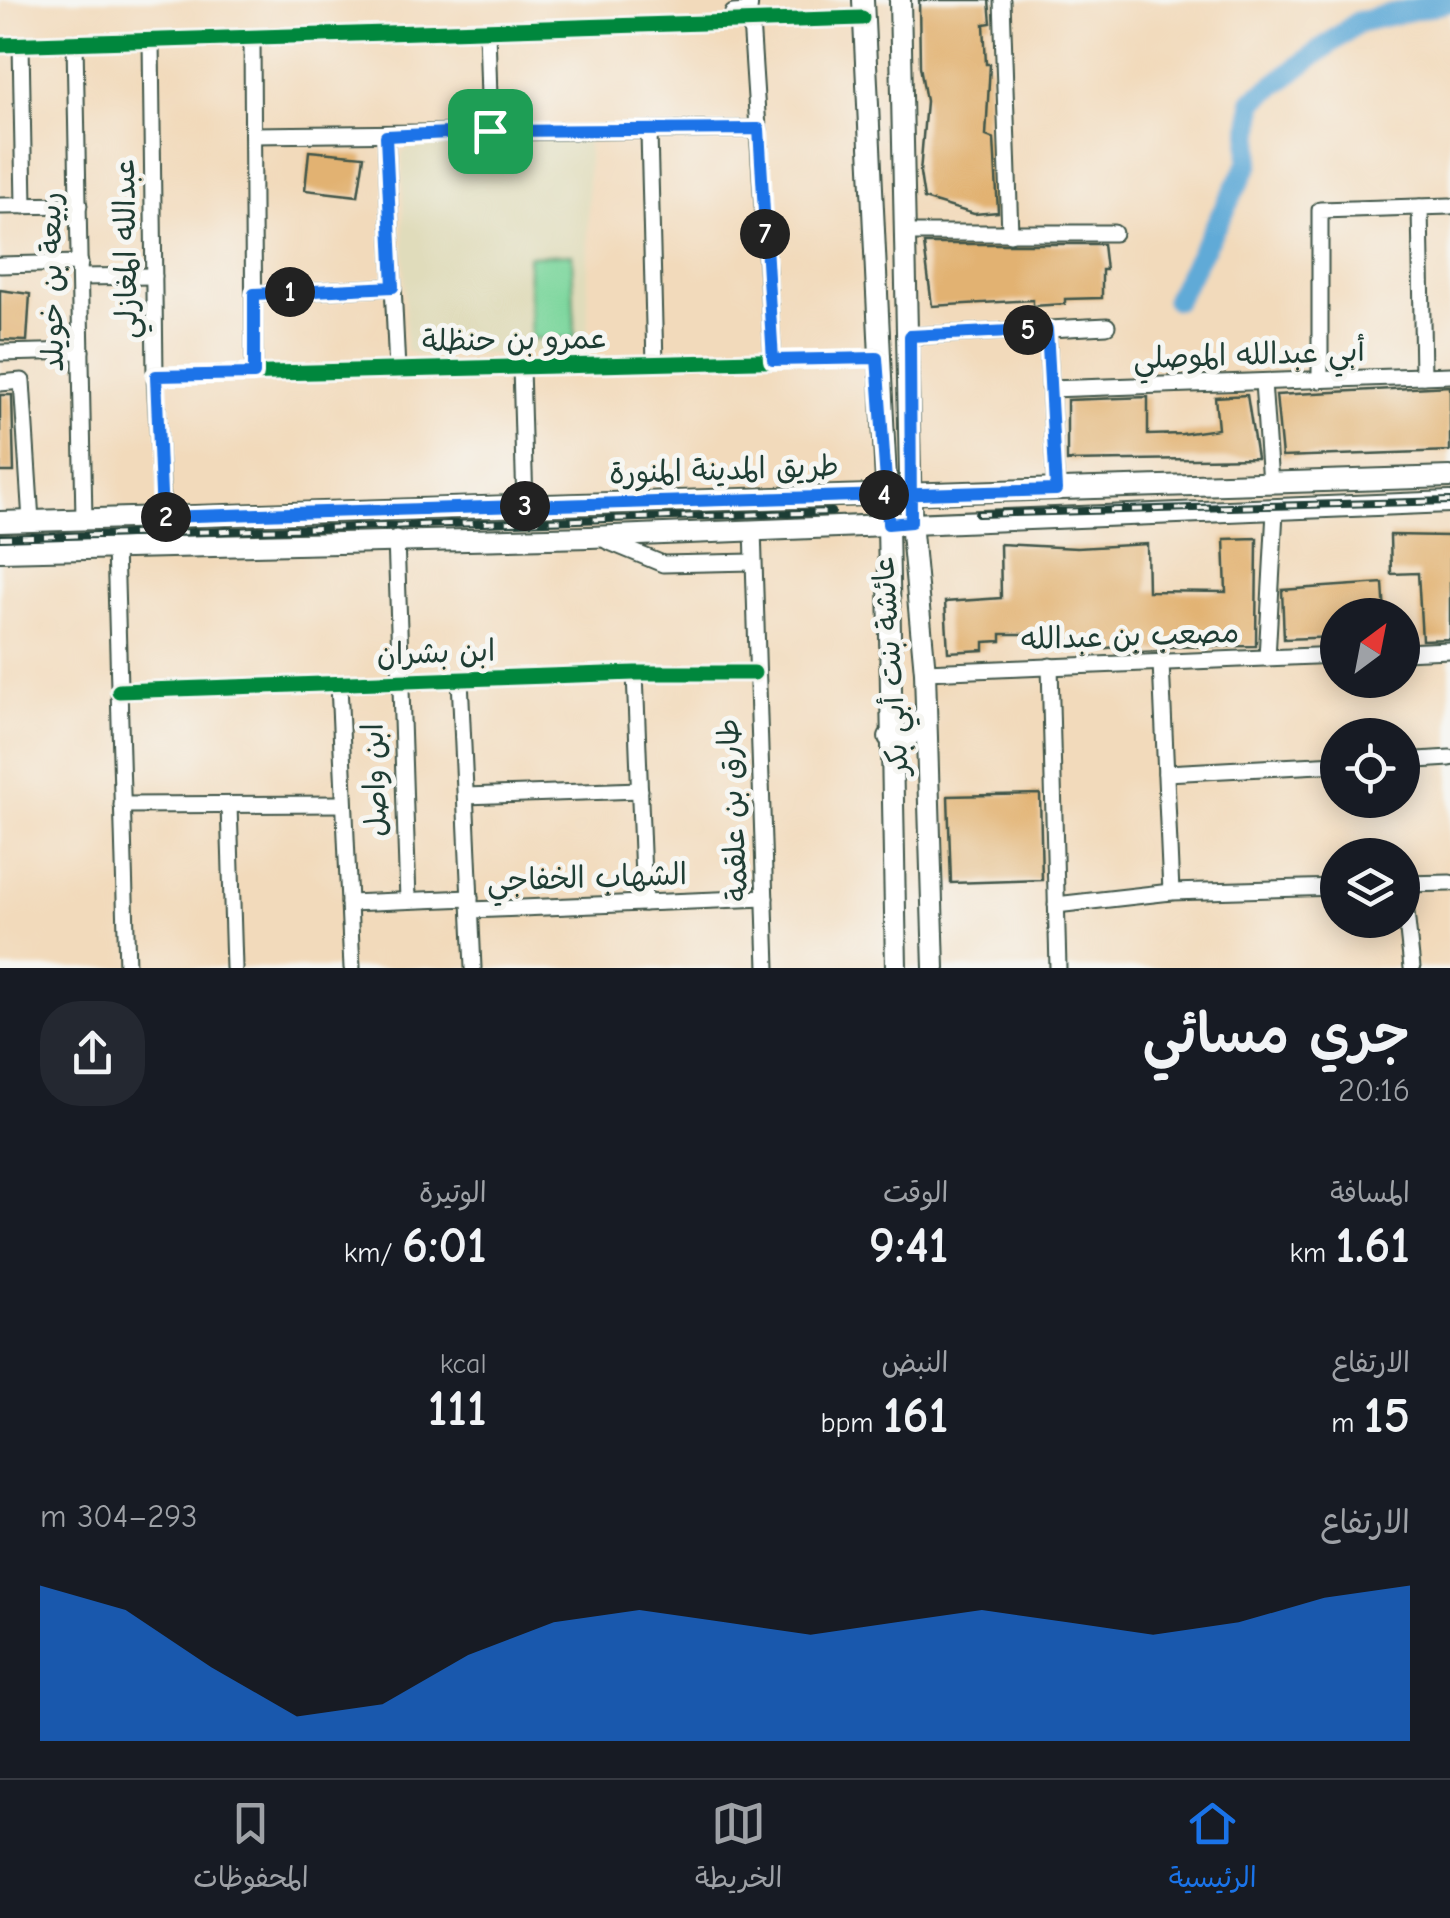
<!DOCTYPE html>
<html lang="ar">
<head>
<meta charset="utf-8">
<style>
  body { margin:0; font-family:"Comic Neue","Playpen Sans Arabic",sans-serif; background:#242831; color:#f1f3f6; direction:rtl; height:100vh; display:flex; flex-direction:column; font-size:38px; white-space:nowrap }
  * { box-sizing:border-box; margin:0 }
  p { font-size:32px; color:#9ea1a6 }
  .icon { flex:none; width:55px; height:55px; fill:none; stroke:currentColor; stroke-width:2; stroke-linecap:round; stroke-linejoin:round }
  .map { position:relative; height:968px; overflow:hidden; direction:ltr }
  .drawer { display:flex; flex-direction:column; background:#171b24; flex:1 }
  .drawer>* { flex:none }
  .needle { width:65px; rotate:32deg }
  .controls { position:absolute; left:1320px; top:598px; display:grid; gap:20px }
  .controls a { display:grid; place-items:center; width:100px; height:100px; border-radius:50%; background:#171b24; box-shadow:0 5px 25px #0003; font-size:50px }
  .pin { position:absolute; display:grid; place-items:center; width:85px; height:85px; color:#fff; margin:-42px; border-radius:20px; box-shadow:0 5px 15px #0006 }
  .km { position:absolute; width:50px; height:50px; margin:-25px; border-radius:50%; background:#222; color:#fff; font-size:28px; line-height:50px; text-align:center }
  .round { display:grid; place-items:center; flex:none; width:105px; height:105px; border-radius:40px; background:#242831 }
  .head { display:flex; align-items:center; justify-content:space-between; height:170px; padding:0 40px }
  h1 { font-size:55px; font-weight:600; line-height:75px }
  .metrics { display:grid; grid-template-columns:repeat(3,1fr); gap:15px; height:170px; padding:10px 40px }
  .metrics div { display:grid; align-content:center }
  .metrics b { font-size:50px; font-weight:600 }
  .metrics small { font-size:28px; font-weight:400 }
  .metrics p { font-size:28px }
  .chart { height:280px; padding:20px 40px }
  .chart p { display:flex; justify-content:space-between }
  .chart svg { width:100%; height:180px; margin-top:10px; fill:#1a73e8; opacity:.7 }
  .tab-bar { display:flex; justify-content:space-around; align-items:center; height:140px; border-top:2px solid #363941; background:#171b24; font-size:28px; color:#9ea1a6 }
  .tab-bar a { display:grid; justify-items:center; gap:5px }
  .tab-bar .on { color:#1a73e8 }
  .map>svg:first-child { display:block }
  .built { fill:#e0dcbb }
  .green { fill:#7cd69c; stroke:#4e8a68; stroke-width:2.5 }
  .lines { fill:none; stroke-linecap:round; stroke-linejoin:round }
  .river { stroke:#60aad7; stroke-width:22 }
  .building { fill:#e2b272 }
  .minor-casing { stroke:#3f5548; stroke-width:19 }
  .major-casing { stroke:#3f5548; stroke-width:24 }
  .minor { stroke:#fff; stroke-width:15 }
  .major { stroke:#fff; stroke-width:20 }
  .rail-casing { stroke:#1f3d34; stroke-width:8 }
  .rail { stroke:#f6f6f2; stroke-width:4; stroke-dasharray:11; stroke-linecap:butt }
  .cycleway-casing { stroke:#f6f6f2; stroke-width:21 }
  .cycleway { stroke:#00873e; stroke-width:15 }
  .route-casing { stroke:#fff; stroke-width:20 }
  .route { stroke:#1a73e8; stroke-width:12 }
  .labels { text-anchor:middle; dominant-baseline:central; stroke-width:10; stroke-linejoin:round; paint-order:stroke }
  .street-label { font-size:30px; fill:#1f3d34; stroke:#f6f6f2 }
</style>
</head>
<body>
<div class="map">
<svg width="1450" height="968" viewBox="0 0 1450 968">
  <rect width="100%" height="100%" fill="#f6f6f2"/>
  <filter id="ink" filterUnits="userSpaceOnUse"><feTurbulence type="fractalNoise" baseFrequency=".01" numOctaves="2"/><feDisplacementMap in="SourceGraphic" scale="20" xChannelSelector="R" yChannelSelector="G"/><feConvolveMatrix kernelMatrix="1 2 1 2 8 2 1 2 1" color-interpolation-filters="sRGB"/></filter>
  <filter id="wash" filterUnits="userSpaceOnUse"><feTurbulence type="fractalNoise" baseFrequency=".0048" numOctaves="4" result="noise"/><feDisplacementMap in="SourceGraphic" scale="40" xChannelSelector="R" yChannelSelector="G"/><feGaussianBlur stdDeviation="2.25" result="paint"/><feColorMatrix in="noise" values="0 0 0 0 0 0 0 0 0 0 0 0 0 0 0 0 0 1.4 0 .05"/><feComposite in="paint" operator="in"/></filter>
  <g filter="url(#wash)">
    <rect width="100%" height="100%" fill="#f2dabb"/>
    <polygon class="built" points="588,135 588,338 570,352 417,355 406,350 402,153 413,144"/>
    <polygon class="green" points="572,254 575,338 531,339 528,256"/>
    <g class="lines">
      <polyline class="river" points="1176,299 1249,163 1253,101 1358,22 1450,1"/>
    </g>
    <g id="blocks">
      <g class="building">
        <polygon points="919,0 989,0 991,23 984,24 986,64 990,64 986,136 994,139 998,212 974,214 924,199 920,173 926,101 920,66"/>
        <polygon points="309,151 364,156 358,196 305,190"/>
        <polygon points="924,244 1103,244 1106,270 1102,270 1102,298 1065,299 1065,304 1033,306 1033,300 932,306"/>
        <polygon points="0,290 30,294 27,341 0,340"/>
        <polygon points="1450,386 1450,451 1282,457 1276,395"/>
        <polygon points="0,395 12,395 14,472 0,472"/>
        <polygon points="1247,395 1257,458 1067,461 1067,400 1148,397 1148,435 1182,434 1218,429 1215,397"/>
        <polygon points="1390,535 1450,536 1450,639 1422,640 1418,573 1391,574"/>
        <polygon points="1257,538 1256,646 1163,647 1163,651 1116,653 1116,647 1098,649 1098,645 1028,641 1028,634 1001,634 1001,641 984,642 984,650 948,652 945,602 1001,598 1000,544 1077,548 1147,544 1148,591 1226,592 1224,539"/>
        <polygon points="1383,583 1385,615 1338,615 1338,637 1284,639 1282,590"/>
        <polygon points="1040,794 1042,880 951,883 948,796"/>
      </g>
    </g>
  </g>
  <g filter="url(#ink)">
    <use href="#blocks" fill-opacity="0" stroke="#3f5548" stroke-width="2.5"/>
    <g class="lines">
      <g class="minor-casing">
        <g id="minor">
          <polyline points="1002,0 1010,234"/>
          <polyline points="733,13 749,12 750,0"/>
          <polyline points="751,21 773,360"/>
          <polyline points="487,30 490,131"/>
          <polyline points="252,37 254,374"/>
          <polyline points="151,40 155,376 163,517"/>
          <polyline points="75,42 84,520"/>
          <polyline points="21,44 24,206"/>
          <polyline points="0,45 862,18"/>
          <polyline points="649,133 655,364"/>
          <polyline points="253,135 759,129"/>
          <polyline points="386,136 397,370"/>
          <polyline points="0,206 79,205"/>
          <polyline points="1420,207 1423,376"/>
          <polyline points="908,233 1114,233"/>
          <polyline points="0,265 80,263"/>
          <polyline points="80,277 154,276"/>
          <polyline points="254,294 393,287"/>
          <polyline points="1047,329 1056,490"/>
          <polyline points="910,336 1107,326"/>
          <polyline points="0,353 81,351"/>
          <polyline points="521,367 525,506"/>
          <polyline points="155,376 877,358"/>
          <polyline points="1320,380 1320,210 1450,206"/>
          <polyline points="1263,382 1270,483"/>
          <polyline points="0,383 22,381 31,521"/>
          <polyline points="1050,389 1450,375"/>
          <polyline points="753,529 767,968"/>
          <polyline points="396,538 408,900"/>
          <polyline points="607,541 663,564 753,562"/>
          <polyline points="115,547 127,968"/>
          <polyline points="1402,652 1450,650"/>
          <polyline points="1267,658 1275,511"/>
          <polyline points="1161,662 1171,892"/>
          <polyline points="1050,666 1058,968"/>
          <polyline points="925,672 1338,655"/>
          <polyline points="635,673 644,903"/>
          <polyline points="460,679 473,968"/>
          <polyline points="339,684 352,968"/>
          <polyline points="119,691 635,673 754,673"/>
          <polyline points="1402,761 1450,758"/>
          <polyline points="1166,773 1338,764"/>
          <polyline points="466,796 640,790"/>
          <polyline points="122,805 344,804"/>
          <polyline points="229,805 234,968"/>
          <polyline points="1402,884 1450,883"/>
          <polyline points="1403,884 1412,968"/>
          <polyline points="349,903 470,898"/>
          <polyline points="1056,905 1171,892 1338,887"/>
          <polyline points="471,910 765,898"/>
        </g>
      </g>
      <g class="major-casing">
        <g id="major">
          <polyline points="863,0 888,524 896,968"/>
          <polyline points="900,0 911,522 925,672 934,968"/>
          <polyline points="0,522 1450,477"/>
          <polyline points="0,551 590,537 1450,502"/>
          <polyline points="889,737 906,740 926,713"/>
        </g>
      </g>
      <use href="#minor" class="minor"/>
      <use href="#major" class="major"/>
      <g class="rail-casing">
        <g id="rail">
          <polyline points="978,514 1450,501"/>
          <polyline points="0,538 832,512"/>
        </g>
      </g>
      <use href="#rail" class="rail"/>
      <g class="cycleway-casing">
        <g id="cycleway">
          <polyline points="0,45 862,18"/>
          <polyline points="155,376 877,358"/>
          <polyline points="119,691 635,673 754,673"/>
        </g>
      </g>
      <use href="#cycleway" class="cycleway"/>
    </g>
  </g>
  <g class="lines" filter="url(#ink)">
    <g class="route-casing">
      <polyline id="route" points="490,131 386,136 393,287 254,294 254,374 156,376 162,517 887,495 888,524 911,522 910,336 1047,329 1056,490 887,495 877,358 773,360 759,129 490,131"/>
    </g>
    <use href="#route" class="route"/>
  </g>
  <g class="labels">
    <g class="street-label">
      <text transform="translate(126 249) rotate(-91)">عبدالله المغازلي</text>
      <text transform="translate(52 282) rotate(-91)">ربيعة بن خويلد</text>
      <text transform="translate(515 340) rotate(-1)">عمرو بن حنظلة</text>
      <text transform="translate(1249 355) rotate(-2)">أبي عبدالله الموصلي</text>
      <text transform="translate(724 470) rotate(-2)">طريق المدينة المنورة</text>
      <text transform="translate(1130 636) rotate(-2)">مصعب بن عبدالله</text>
      <text transform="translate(436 653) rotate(-2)">ابن بشران</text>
      <text transform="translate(891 666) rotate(-94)">عائشة بنت أبي بكر</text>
      <text transform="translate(375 780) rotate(-92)">ابن واصل</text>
      <text transform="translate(733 810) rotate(-93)">طارق بن علقمة</text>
      <text transform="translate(587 878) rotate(-2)">الشهاب الخفاجي</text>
    </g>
  </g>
</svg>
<div class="controls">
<a><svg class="needle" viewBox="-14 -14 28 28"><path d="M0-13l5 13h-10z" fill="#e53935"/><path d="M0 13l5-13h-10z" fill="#9ea1a6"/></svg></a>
<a><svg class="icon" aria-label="locate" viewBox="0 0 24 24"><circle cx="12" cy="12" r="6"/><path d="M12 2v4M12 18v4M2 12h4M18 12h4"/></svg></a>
<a><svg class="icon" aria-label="layers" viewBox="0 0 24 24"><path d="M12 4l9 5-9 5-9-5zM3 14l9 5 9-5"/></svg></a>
</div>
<div class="pin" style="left:490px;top:131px;background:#1e9e55"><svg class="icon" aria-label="arrive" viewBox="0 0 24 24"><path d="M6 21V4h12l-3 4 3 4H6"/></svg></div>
<b class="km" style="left:290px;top:292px">1</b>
<b class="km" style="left:166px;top:517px">2</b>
<b class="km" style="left:525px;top:506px">3</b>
<b class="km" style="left:884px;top:495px">4</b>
<b class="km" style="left:1028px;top:330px">5</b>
<b class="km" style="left:765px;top:234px">7</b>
</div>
<section class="drawer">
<div class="head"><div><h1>جري مسائي</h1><p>20:16</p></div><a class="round"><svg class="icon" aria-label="share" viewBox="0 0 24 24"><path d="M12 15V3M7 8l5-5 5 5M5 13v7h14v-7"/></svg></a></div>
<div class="metrics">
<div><p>المسافة</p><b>1.61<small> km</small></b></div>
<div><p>الوقت</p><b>9:41</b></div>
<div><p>الوتيرة</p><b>6:01<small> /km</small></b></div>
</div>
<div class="metrics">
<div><p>الارتفاع</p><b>15<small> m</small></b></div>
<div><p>النبض</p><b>161<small> bpm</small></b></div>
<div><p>kcal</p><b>111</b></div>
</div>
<div class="chart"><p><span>الارتفاع</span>293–304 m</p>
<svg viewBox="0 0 160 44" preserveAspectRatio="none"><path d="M0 44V6L10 12L20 26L30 38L40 35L50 23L60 15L70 12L80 15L90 18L100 15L110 12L120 15L130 18L140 15L150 9L160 6V44z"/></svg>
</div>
</section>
<nav class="tab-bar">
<a class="on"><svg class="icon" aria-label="home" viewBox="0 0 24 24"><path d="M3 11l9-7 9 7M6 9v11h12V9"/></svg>الرئيسية</a>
<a><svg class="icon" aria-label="map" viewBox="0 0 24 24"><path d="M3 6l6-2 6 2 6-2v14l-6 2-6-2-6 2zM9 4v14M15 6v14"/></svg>الخريطة</a>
<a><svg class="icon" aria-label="saved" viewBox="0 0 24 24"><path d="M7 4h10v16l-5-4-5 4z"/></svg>المحفوظات</a>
</nav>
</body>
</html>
